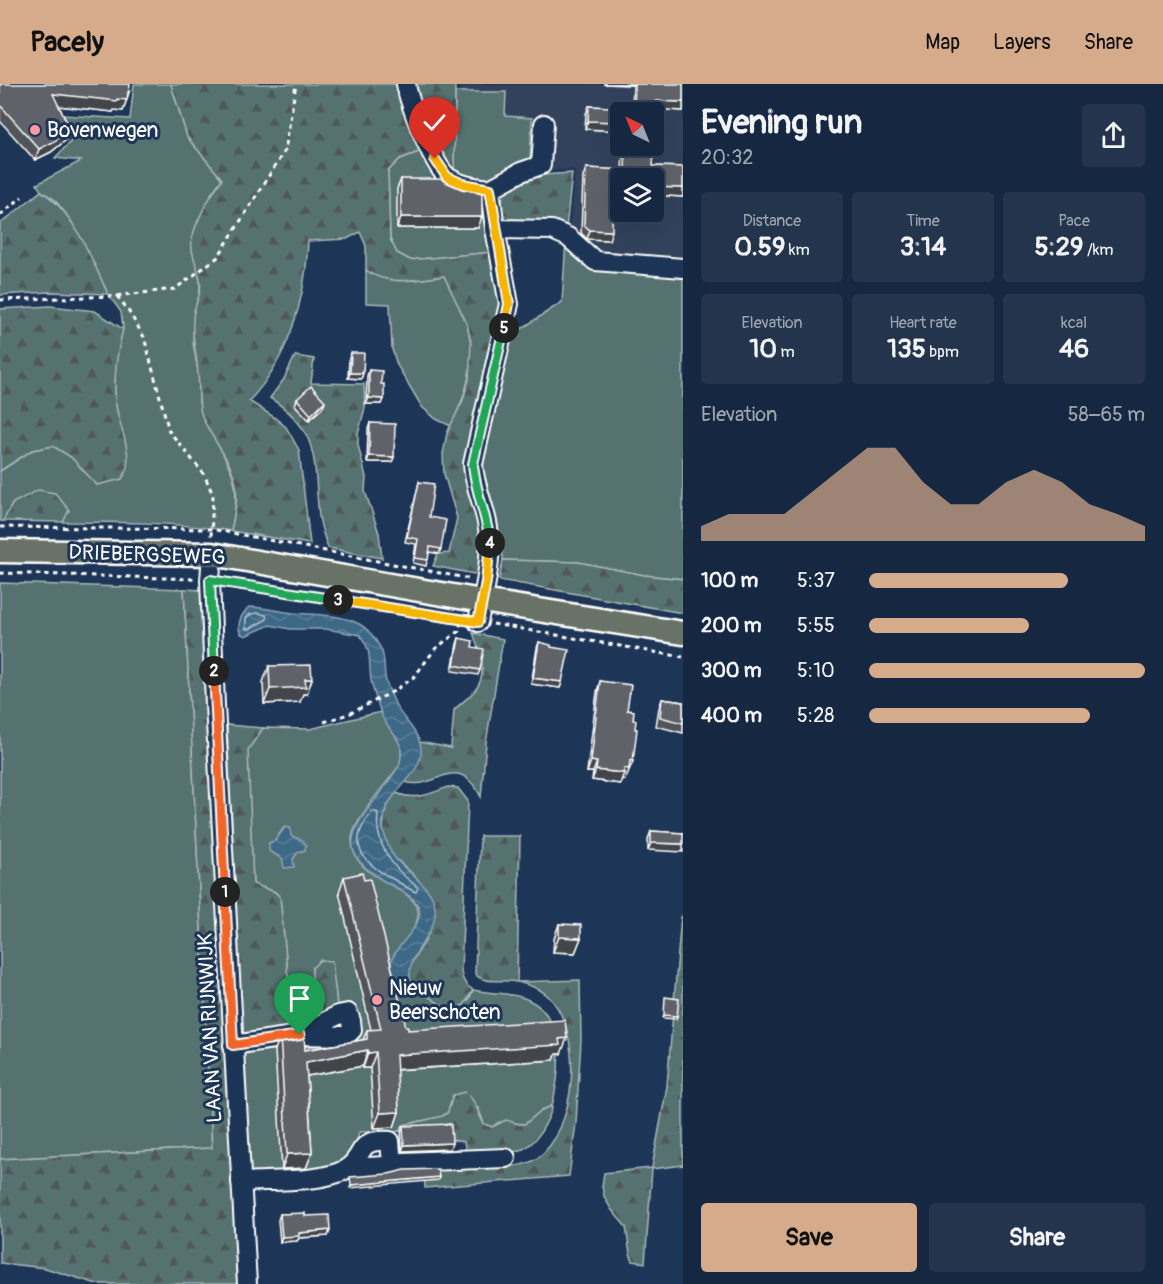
<!DOCTYPE html>
<html lang="en">
<head>
<meta charset="utf-8">
<style>
  body { margin:0; font-family:Pangolin,sans-serif; background:#23344c; color:#f1f3f6; height:100vh; display:flex; flex-direction:column; font-size:22px; white-space:nowrap }
  * { box-sizing:border-box; margin:0 }
  p { font-size:20px; color:#9ea6b1 }
  .icon { flex:none; width:33px; height:33px; fill:none; stroke:currentColor; stroke-width:2; stroke-linecap:round; stroke-linejoin:round }
  .map { position:relative; flex:1; overflow:hidden }
  .details { display:flex; flex-direction:column; background:#162841; width:480px }
  .details>* { flex:none }
  .needle { width:39px; rotate:317deg }
  .tools { position:absolute; left:610px; top:18px; display:grid; gap:12px }
  .tools a { display:grid; place-items:center; width:54px; height:54px; border-radius:6px; background:#162841; box-shadow:0 6px 24px #0002,0 0 0 2px #35445a; font-size:30px }
  .pin { position:absolute; display:grid; place-items:center; width:51px; height:51px; color:#fff; margin:-62px -26px; border-radius:50% 50% 50% 0; rotate:-45deg; box-shadow:0 0 6px #0007 }
  .pin .icon { rotate:45deg }
  .km { position:absolute; width:30px; height:30px; margin:-15px; border-radius:50%; background:#222; color:#fff; font-size:16px; line-height:30px; text-align:center }
  .round { display:grid; place-items:center; flex:none; width:63px; height:63px; border-radius:6px; background:#23344c }
  .overview { display:flex; align-items:center; justify-content:space-between; height:102px; padding:0 18px }
  h1 { font-size:33px; font-weight:700; line-height:45px }
  .figures { display:grid; grid-template-columns:repeat(3,1fr); gap:9px; height:102px; padding:6px 18px }
  .figures div { display:grid; align-content:center; border-radius:6px; background:#23344c; text-align:center }
  .figures b { font-size:26px; font-weight:700 }
  .figures small { font-size:16px; font-weight:400 }
  .figures p { font-size:16px }
  .chart { height:168px; padding:12px 18px }
  .chart p { display:flex; justify-content:space-between }
  .chart svg { width:100%; height:108px; margin-top:6px; fill:#d6ab8b; opacity:.7 }
  .button { display:flex; gap:12px; margin-top:auto; padding:12px 18px }
  .button a { flex:1; height:69px; border-radius:6px; background:#d6ab8b; color:#111; font-size:24px; font-weight:700; line-height:69px; text-align:center }
  .button a+a { background:#23344c; color:#f1f3f6 }
  ul { padding:0 18px; list-style:none; font-size:20px }
  li { display:grid; grid-template-columns:96px 72px 1fr; align-items:center; height:45px }
  li i { height:15px; border-radius:8px; background:#d6ab8b }
  header { display:flex; align-items:center; gap:36px; box-sizing:border-box; height:84px; padding:0 30px; background:#d6ab8b; color:#111 }
  header strong { font-size:28px }
  nav { display:flex; gap:33px; margin-inline-start:auto; font-size:21px }
  main { display:flex; flex:1; min-height:0 }
  .map>svg:first-child { display:block }
  .built { fill:#30425c; fill-rule:evenodd }
  .grass { fill:#557270; stroke:#aab8b8; stroke-width:1.5; fill-rule:evenodd }
  .forest { fill:url(#forest-firs); stroke:#aab8b8; stroke-width:1.5 }
  .water { fill:url(#water-waves); stroke:#8ba4b6; stroke-width:1.5 }
  .lines { fill:none; stroke-linecap:round; stroke-linejoin:round }
  .shore { stroke:#b2c3cf; stroke-width:1.5 }
  .minor-casing { stroke:#fff; stroke-width:22 }
  .major-casing { stroke:#fff; stroke-width:27 }
  .path { stroke:#fff; stroke-width:3; stroke-dasharray:4.5 4.5; stroke-linecap:butt }
  .minor { stroke:#1d3557; stroke-width:18 }
  .major { stroke:#697266; stroke-width:22 }
  .wall { fill:#51545a; stroke:#fff; stroke-width:1.5 }
  .shaded-wall { fill:#42454a; stroke:#fff; stroke-width:1.5 }
  .building { fill:#5e6269; stroke:#fff; stroke-width:1.5 }
  .split-1-casing { stroke:#fff; stroke-width:12 }
  .split-2-casing { stroke:#fff; stroke-width:12 }
  .split-3-casing { stroke:#fff; stroke-width:12 }
  .split-4-casing { stroke:#fff; stroke-width:12 }
  .split-5-casing { stroke:#fff; stroke-width:12 }
  .split-6-casing { stroke:#fff; stroke-width:12 }
  .split-1 { stroke:#f0652b; stroke-width:8 }
  .split-2 { stroke:#f0652b; stroke-width:8 }
  .split-3 { stroke:#22a559; stroke-width:8 }
  .split-4 { stroke:#f5b400; stroke-width:8 }
  .split-5 { stroke:#22a559; stroke-width:8 }
  .split-6 { stroke:#f5b400; stroke-width:8 }
  .poi-dot { fill:#ff9aa2; stroke:#1d3557; stroke-width:2 }
  .labels { text-anchor:middle; dominant-baseline:central; stroke-width:6; stroke-linejoin:round; paint-order:stroke }
  .poi-label { font-size:21px; fill:#fff; stroke:#1d3557; text-anchor:start }
  .street-label { font-size:21px; fill:#fff; stroke:#1d3557 }
</style>
</head>
<body>
<header>
<strong>Pacely</strong>
<nav><a>Map</a><a>Layers</a><a>Share</a></nav>
</header>
<main>
<div class="map">
<svg width="683" height="1200" viewBox="0 0 683 1200">
  <defs>
    <pattern id="forest-firs" width="22" height="20" patternUnits="userSpaceOnUse" patternTransform="scale(1.5)"><rect width="22" height="20" fill="#557270"/><path d="M5 1l3.5 6h-7zM16 11l3.5 6h-7z" fill="#4f5959"/></pattern>
    <pattern id="water-waves" width="16" height="10" patternUnits="userSpaceOnUse" patternTransform="scale(1.5)"><rect width="16" height="10" fill="#3e6886"/><path d="M0 5q4-4 8 0t8 0" fill="none" stroke="#5b7f98"/></pattern>
  </defs>
  <rect width="100%" height="100%" fill="#1d3557"/>
  <filter id="ink" filterUnits="userSpaceOnUse"><feTurbulence type="fractalNoise" baseFrequency=".0167" numOctaves="2"/><feDisplacementMap in="SourceGraphic" scale="12" xChannelSelector="R" yChannelSelector="G"/><feConvolveMatrix kernelMatrix="1 2 1 2 8 2 1 2 1" color-interpolation-filters="sRGB"/></filter>
  <g filter="url(#ink)">
    <path class="built" d="M 461,0 L 683,0 L 683,182 L 602,173 L 569,148 L 575,85 L 531,88 L 458,87 ZM 621,28 L 654,28 L 654,62 L 621,62 ZM 621,94 L 654,94 L 654,128 L 621,128 Z"/>
    <g class="grass">
      <path d="M 134,0 L 171,0 L 187,53 L 222,95 L 211,110 L 197,183 L 200,197 L 200,209 L 194,228 L 193,259 L 199,292 L 199,319 L 232,389 C 239,409 235,427 231,447 C 175,438 119,438 63,438 L 68,426 L 13,419 L 3,437 L 0,437 L 0,387 L 32,366 L 53,362 L 71,373 L 97,401 L 120,395 L 125,362 L 115,318 L 115,279 L 123,243 L 121,228 L 108,210 L 66,130 L 54,115 L 41,107 L 37,100 L 81,77 L 55,74 L 72,56 L 61,31 L 130,35 Z"/>
      <polygon points="455,8 506,8 505,32 532,34 530,78 494,101 454,90"/>
      <polygon points="424,66 488,110 493,168 410,176 397,169 390,155 388,87 400,75"/>
      <polygon points="566,156 589,179 683,190 683,495 644,491 578,478 503,476 501,457 497,440 479,389 482,368 512,251 562,218"/>
      <path d="M 366,186 C 388,203 418,195 444,192 C 452,208 460,223 466,239 C 479,274 466,311 451,342 L 436,335 L 422,323 L 397,281 L 392,265 L 390,220 L 366,219 Z"/>
      <polygon points="0,499 184,505 212,1064 0,1075"/>
      <path d="M 381,628 C 388,650 408,654 399,682 C 387,699 352,737 352,756 C 351,811 464,797 397,866 L 402,897 L 411,898 L 414,903 L 449,926 L 469,916 L 473,906 C 490,910 508,908 524,914 C 567,930 561,986 552,1022 L 542,1026 L 525,1040 L 499,1038 L 492,1043 L 484,1040 L 478,1023 L 453,1011 L 448,1028 L 440,1034 L 421,1037 L 404,1041 L 399,1047 L 369,1053 L 369,1048 L 359,1048 C 356,1067 346,1077 329,1086 C 319,1091 264,1092 249,1093 L 242,969 L 333,960 L 354,924 L 351,919 L 337,922 L 335,904 L 312,884 L 313,921 L 291,924 L 280,813 L 275,808 L 253,800 L 247,666 L 263,644 L 310,645 ZM 284,743 L 290,744 L 290,752 L 302,756 L 305,761 L 305,766 L 298,768 L 293,775 L 282,774 L 274,770 L 269,759 L 275,757 Z"/>
    </g>
    <g class="forest">
      <path d="M 171,0 L 398,0 L 424,66 L 400,75 L 388,87 L 390,155 L 397,169 L 410,176 L 493,168 L 501,237 L 473,352 L 482,460 L 480,491 L 433,482 L 438,470 L 449,469 L 457,434 L 444,390 L 443,370 L 447,349 L 463,316 L 469,295 L 471,259 L 467,240 L 444,192 C 418,195 388,203 366,186 L 366,162 L 360,148 L 347,155 L 308,157 C 306,214 289,275 249,317 L 274,333 L 286,343 L 299,366 L 310,460 L 231,447 C 234,432 238,417 236,401 C 232,376 211,355 202,332 C 197,319 200,304 198,291 C 197,269 190,249 194,227 C 197,216 202,208 200,196 C 198,181 188,167 193,151 C 198,132 211,111 222,95 L 187,53 Z"/>
      <polygon points="413,0 455,0 454,90 432,51"/>
      <path d="M 572,89 L 566,145 L 502,141 C 502,133 500,120 503,113 C 513,88 550,91 572,89 Z"/>
      <path d="M 41,107 C 74,127 92,176 108,210 L 49,208 L 0,211 L 0,140 Z"/>
      <path d="M 50,222 L 95,227 L 123,245 C 117,270 114,289 115,314 C 116,340 138,372 122,395 L 97,401 L 71,373 L 53,362 L 32,366 L 0,387 L 0,225 Z"/>
      <path d="M 295,272 L 314,275 L 311,299 L 364,300 L 365,324 L 358,350 L 358,361 L 366,393 L 365,407 L 379,449 L 382,474 L 328,464 C 324,453 321,443 319,432 C 313,379 322,347 270,314 L 284,295 Z"/>
      <polygon points="38,406 55,409 69,426 63,438 3,437 13,419"/>
      <polygon points="503,476 578,478 644,491 683,495 683,529 499,496"/>
      <polygon points="184,505 202,506 237,1200 97,1200 45,1184 0,1179 0,1075 212,1064"/>
      <path d="M 473,549 L 503,555 L 486,659 L 481,713 C 456,665 437,708 405,698 C 415,685 423,675 419,658 L 451,664 L 454,626 C 461,619 470,613 476,605 C 488,589 480,567 473,549 Z"/>
      <polygon points="227,641 263,644 248,666 253,800 275,808 280,813 291,924 313,921 312,884 320,876 332,877 337,922 297,943 242,953"/>
      <path d="M 448,703 L 458,704 L 468,717 L 461,887 C 462,896 465,902 473,906 L 464,921 L 449,926 L 414,903 C 402,885 415,874 424,859 C 429,850 432,840 435,831 C 430,820 426,807 419,797 C 413,788 402,781 395,774 C 378,754 380,727 396,709 C 415,717 430,710 448,703 Z"/>
      <path d="M 480,752 L 520,752 L 517,898 L 580,896 L 581,956 L 576,1039 L 569,1092 L 425,1104 L 424,1089 L 432,1082 C 458,1082 515,1089 536,1075 C 578,1047 584,946 548,912 C 538,903 522,898 510,897 C 498,896 483,899 475,890 Z"/>
      <polygon points="681,832 683,833 683,1081 652,1085 645,1179 633,1177 630,1170 626,1143 611,1125 604,1112 602,1102 604,1089 652,1084 667,1002"/>
      <path d="M 465,1008 C 477,1017 477,1028 484,1040 L 492,1043 L 506,1036 L 519,1040 L 525,1040 L 542,1026 L 552,1022 L 552,1025 C 532,1077 514,1069 466,1068 L 464,1058 L 452,1056 L 424,1045 L 399,1047 L 404,1041 L 443,1032 L 448,1028 L 453,1011 Z"/>
    </g>
    <g class="water">
      <path d="M 249,523 C 264,523 279,528 294,529 C 315,531 338,530 357,539 C 367,543 376,556 381,565 C 386,575 383,587 386,597 C 388,605 393,614 396,622 C 404,637 423,651 421,670 C 417,699 378,712 383,745 C 385,753 388,764 393,771 C 406,791 439,803 435,832 C 431,857 404,872 411,898 L 395,893 C 394,889 391,884 391,880 C 393,861 425,843 419,824 C 415,813 400,806 391,801 C 344,775 342,756 375,716 C 383,705 391,694 399,682 C 408,653 390,653 382,632 C 378,621 373,607 371,596 C 368,576 373,569 360,551 L 326,545 L 290,545 L 270,541 L 245,552 L 240,549 C 237,538 241,531 249,523 Z"/>
      <polygon points="285,743 290,744 291,752 302,756 306,761 305,766 298,768 293,775 294,783 284,784 282,774 269,767 269,759 275,757"/>
    </g>
    <g class="lines">
      <g class="shore">
        <polygon points="258,529 266,531 267,535 249,545 246,545 246,534 251,530"/>
        <path d="M 373,727 L 378,729 C 374,758 391,783 414,800 L 418,804 L 416,808 C 408,805 399,798 391,794 C 360,777 346,758 373,727 Z"/>
      </g>
      <g class="minor-casing">
        <g id="minor">
          <path d="M 406,0 C 409,19 434,84 449,94 C 461,102 476,103 490,105 L 495,145 L 552,146 L 568,153 L 595,177 L 683,184"/>
          <polyline points="490,105 521,88 541,81 544,40"/>
          <polyline points="212,470 210,496 215,621 247,1200"/>
          <path d="M 478,538 C 484,507 493,476 488,444 C 485,422 474,403 473,380 L 509,220 L 495,145"/>
          <polyline points="233,961 300,951 346,952 352,946 351,937 348,929 338,931 300,951"/>
          <polyline points="348,1084 386,1082 402,1078 506,1074"/>
          <path d="M 241,1098 C 269,1096 323,1099 346,1085 C 367,1071 354,1055 390,1057 L 392,1080"/>
        </g>
      </g>
      <g class="major-casing">
        <polyline id="major" points="0,467 212,470 482,517 683,549"/>
      </g>
      <g class="path">
        <polyline points="0,131 22,113"/>
        <polyline points="117,212 126,223 144,253 169,347 204,390 213,411 211,453"/>
        <polyline points="0,216 116,212 175,205 218,173 285,66 296,0"/>
        <polyline points="0,443 211,445 471,495"/>
        <polyline points="0,489 196,495"/>
        <polyline points="226,498 462,535"/>
        <polyline points="493,540 683,573"/>
        <polyline points="324,638 351,629 394,607 414,593 435,565 459,547 461,537"/>
      </g>
      <use href="#minor" class="minor"/>
      <use href="#major" class="major"/>
    </g>
    <g class="wall">
      <polygon points="0,0 129,8 123,27 114,26 113,28 59,22 70,45 66,56 51,68 35,76 0,37"/>
      <polygon points="603,0 683,0 683,27 655,25 621,28 621,47 585,45 586,30 589,22 632,24 633,1"/>
      <polygon points="623,62 654,62 653,82 683,83 683,113 613,109 609,156 587,155 581,149 583,93 586,84 622,86"/>
      <polygon points="401,95 478,144 397,144 397,105"/>
      <polygon points="351,269 363,289 361,295 348,294 349,274"/>
      <polygon points="369,286 381,300 384,315 382,320 366,320 367,292"/>
      <polygon points="297,315 323,323 309,336 295,321"/>
      <polygon points="370,339 394,373 392,378 367,378 368,345"/>
      <polygon points="419,398 429,433 441,465 439,470 429,468 426,482 413,479 416,460 405,458"/>
      <polygon points="459,554 472,563 480,586 478,591 452,587 457,560"/>
      <polygon points="539,558 551,563 562,598 560,604 531,600 537,564"/>
      <polygon points="269,582 307,610 303,610 300,618 264,620 263,598"/>
      <polygon points="600,597 627,626 633,636 635,645 633,677 625,696 622,695 620,700 592,696 593,688 587,688 597,608"/>
      <polygon points="662,615 683,618 683,649 656,642 659,624"/>
      <polygon points="651,747 683,749 648,766 648,755"/>
      <polygon points="344,793 406,943 408,946 561,970 556,970 554,976 396,986 399,1028 394,1043 374,1044 370,984 363,984 363,982 307,992 312,1069 306,1084 282,1085 275,966 280,951 305,966 363,956 367,946 371,946 339,808"/>
      <polygon points="559,840 581,854 575,869 553,868 554,855"/>
      <polygon points="403,1042 450,1065 402,1067 401,1048"/>
      <polygon points="280,1130 305,1132 330,1146 328,1152 299,1154 297,1157 280,1158 278,1136"/>
    </g>
    <g class="shaded-wall">
      <polygon points="603,0 633,0 633,1"/>
      <polygon points="129,8 123,27 114,26 113,28 49,21 53,10"/>
      <polygon points="656,17 683,18 683,27 653,25"/>
      <polygon points="588,37 621,38 621,47 585,45"/>
      <polygon points="70,45 66,56 51,68 35,76 39,65"/>
      <polygon points="613,101 621,101 621,110 610,109"/>
      <polygon points="654,103 683,104 683,113 654,111"/>
      <polygon points="401,133 482,133 478,144 397,144"/>
      <polygon points="590,146 612,147 609,156 587,155"/>
      <polygon points="350,289 363,289 361,295 348,294"/>
      <polygon points="369,314 384,315 382,320 366,320"/>
      <polygon points="325,317 323,323 309,336 311,331"/>
      <polygon points="369,372 394,373 392,378 367,378"/>
      <polygon points="533,594 562,598 560,604 531,600"/>
      <polygon points="305,595 312,595 307,610 303,610 300,618 264,620 270,605"/>
      <polygon points="591,677 597,678 593,688 587,688"/>
      <polygon points="596,686 624,689 620,700 592,696"/>
      <polygon points="651,759 683,760 683,768 648,766"/>
      <polygon points="559,853 581,854 575,869 553,868"/>
      <polygon points="664,931 677,932 676,935 663,934"/>
      <polygon points="567,954 561,970 556,970 554,976 390,986 396,971"/>
      <polygon points="368,966 363,982 301,993 306,978"/>
      <polygon points="376,968 370,984 363,984 368,969"/>
      <polygon points="399,1028 394,1043 374,1044 380,1029"/>
      <polygon points="452,1059 450,1065 402,1067 404,1061"/>
      <polygon points="312,1069 306,1084 282,1085 287,1070"/>
      <polygon points="439,1093 438,1096 350,1104 351,1101"/>
      <polygon points="330,1146 328,1152 299,1154 297,1157 280,1158 282,1153 299,1149"/>
    </g>
    <g class="building">
      <polygon points="0,0 130,0 129,8 128,8 127,16 117,15 117,17 53,10 70,45 55,57 39,65 0,21"/>
      <polygon points="635,0 683,0 683,18 656,17 654,54 654,28 621,28 621,38 588,37 589,22 634,24"/>
      <polygon points="626,62 654,62 653,82 683,83 683,104 654,103 654,94 621,94 621,101 613,101 612,147 590,146 584,141 586,84 625,86"/>
      <polygon points="401,95 451,95 464,100 482,104 482,133 401,133"/>
      <polygon points="351,269 364,269 363,289 350,289"/>
      <polygon points="369,286 382,287 381,300 384,300 384,315 369,314"/>
      <polygon points="311,302 325,317 311,331 297,315"/>
      <polygon points="370,339 395,340 394,373 369,372"/>
      <polygon points="419,398 434,400 429,433 446,436 441,465 430,463 428,476 415,474 418,455 407,453"/>
      <polygon points="459,554 473,557 472,563 484,565 480,586 454,581"/>
      <polygon points="539,558 551,561 551,563 569,566 562,598 533,594"/>
      <polygon points="311,581 312,595 305,595 306,603 270,605 269,582"/>
      <polygon points="600,597 631,601 627,626 634,627 633,636 636,636 635,645 637,645 633,677 630,676 629,685 624,684 624,689 596,686 597,678 591,677"/>
      <polygon points="662,615 683,618 683,639 660,633"/>
      <polygon points="651,747 683,749 683,760 651,759"/>
      <polygon points="362,789 364,796 370,795 406,943 408,943 408,946 565,936 567,954 559,955 560,961 396,971 399,1028 380,1029 376,968 368,969 368,966 306,978 312,1069 287,1070 280,951 304,950 305,966 367,955 367,946 381,945 344,793"/>
      <polygon points="559,840 581,841 581,854 559,853"/>
      <polygon points="665,913 679,915 677,932 664,931"/>
      <polygon points="451,1040 452,1059 404,1061 403,1042"/>
      <polygon points="438,1085 439,1093 351,1101 350,1093 388,1090 405,1086"/>
      <polygon points="305,1129 305,1132 329,1131 330,1146 299,1149 299,1152 282,1153 280,1130"/>
    </g>
  </g>
  <g class="lines" filter="url(#ink)">
    <g class="split-1-casing">
      <polyline id="split-1" points="225,808 233,961 300,951"/>
    </g>
    <g class="split-2-casing">
      <polyline id="split-2" points="214,587 225,808"/>
    </g>
    <g class="split-3-casing">
      <polyline id="split-3" points="214,587 210,496 338,516"/>
    </g>
    <g class="split-4-casing">
      <polyline id="split-4" points="338,516 478,538 486,498 490,459"/>
    </g>
    <g class="split-5-casing">
      <path id="split-5" d="M 490,459 C 487,432 475,407 473,380 L 504,244"/>
    </g>
    <g class="split-6-casing">
      <polyline id="split-6" points="435,75 447,93 463,100 490,105 509,220 504,244"/>
    </g>
    <use href="#split-1" class="split-1"/>
    <use href="#split-2" class="split-2"/>
    <use href="#split-3" class="split-3"/>
    <use href="#split-4" class="split-4"/>
    <use href="#split-5" class="split-5"/>
    <use href="#split-6" class="split-6"/>
  </g>
  <g class="poi-dot">
    <circle cx="35" cy="46" r="6"/>
    <circle cx="377" cy="916" r="6"/>
  </g>
  <g class="labels">
    <g class="poi-label">
      <text x="47" y="46">Bovenwegen</text>
      <text x="389" y="904">Nieuw<tspan x="389" dy="24">Beerschoten</tspan></text>
    </g>
    <g class="street-label">
      <text transform="translate(147 471) rotate(2)">DRIEBERGSEWEG</text>
      <text transform="translate(210 944) rotate(-93)">LAAN VAN RIJNWIJK</text>
    </g>
  </g>
</svg>
<div class="tools">
<a><svg class="needle" viewBox="-14 -14 28 28"><path d="M0-13l5 13h-10z" fill="#e53935"/><path d="M0 13l5-13h-10z" fill="#9ea6b1"/></svg></a>
<a><svg class="icon" aria-label="layers" viewBox="0 0 24 24"><path d="M12 4l9 5-9 5-9-5zM3 14l9 5 9-5"/></svg></a>
</div>
<div class="pin" style="left:300px;top:951px;background:#1e9e55"><svg class="icon" aria-label="arrive" viewBox="0 0 24 24"><path d="M6 21V4h12l-3 4 3 4H6"/></svg></div>
<div class="pin" style="left:435px;top:75px;background:#d93025"><svg class="icon" aria-label="check" viewBox="0 0 24 24"><path d="M5 12l5 5 9-10"/></svg></div>
<b class="km" style="left:225px;top:808px">1</b>
<b class="km" style="left:214px;top:587px">2</b>
<b class="km" style="left:338px;top:516px">3</b>
<b class="km" style="left:490px;top:459px">4</b>
<b class="km" style="left:504px;top:244px">5</b>
</div>
<section class="details">
<div class="overview"><div><h1>Evening run</h1><p>20:32</p></div><a class="round"><svg class="icon" aria-label="share" viewBox="0 0 24 24"><path d="M12 15V3M7 8l5-5 5 5M5 13v7h14v-7"/></svg></a></div>
<div class="figures">
<div><p>Distance</p><b>0.59<small> km</small></b></div>
<div><p>Time</p><b>3:14</b></div>
<div><p>Pace</p><b>5:29<small> /km</small></b></div>
</div>
<div class="figures">
<div><p>Elevation</p><b>10<small> m</small></b></div>
<div><p>Heart rate</p><b>135<small> bpm</small></b></div>
<div><p>kcal</p><b>46</b></div>
</div>
<div class="chart"><p><span>Elevation</span>58–65 m</p>
<svg viewBox="0 0 160 44" preserveAspectRatio="none"><path d="M0 44V38L10 33L20 33L30 33L40 24L50 15L60 6L70 6L80 20L90 29L100 29L110 20L120 15L130 20L140 29L150 33L160 38V44z"/></svg>
</div>
<ul>
<li><b>100 m</b>5:37<i style="width:72%"></i></li>
<li><b>200 m</b>5:55<i style="width:58%"></i></li>
<li><b>300 m</b>5:10<i style="width:100%"></i></li>
<li><b>400 m</b>5:28<i style="width:80%"></i></li>
</ul>
<div class="button"><a>Save</a><a>Share</a></div>
</section>
</main>
</body>
</html>
